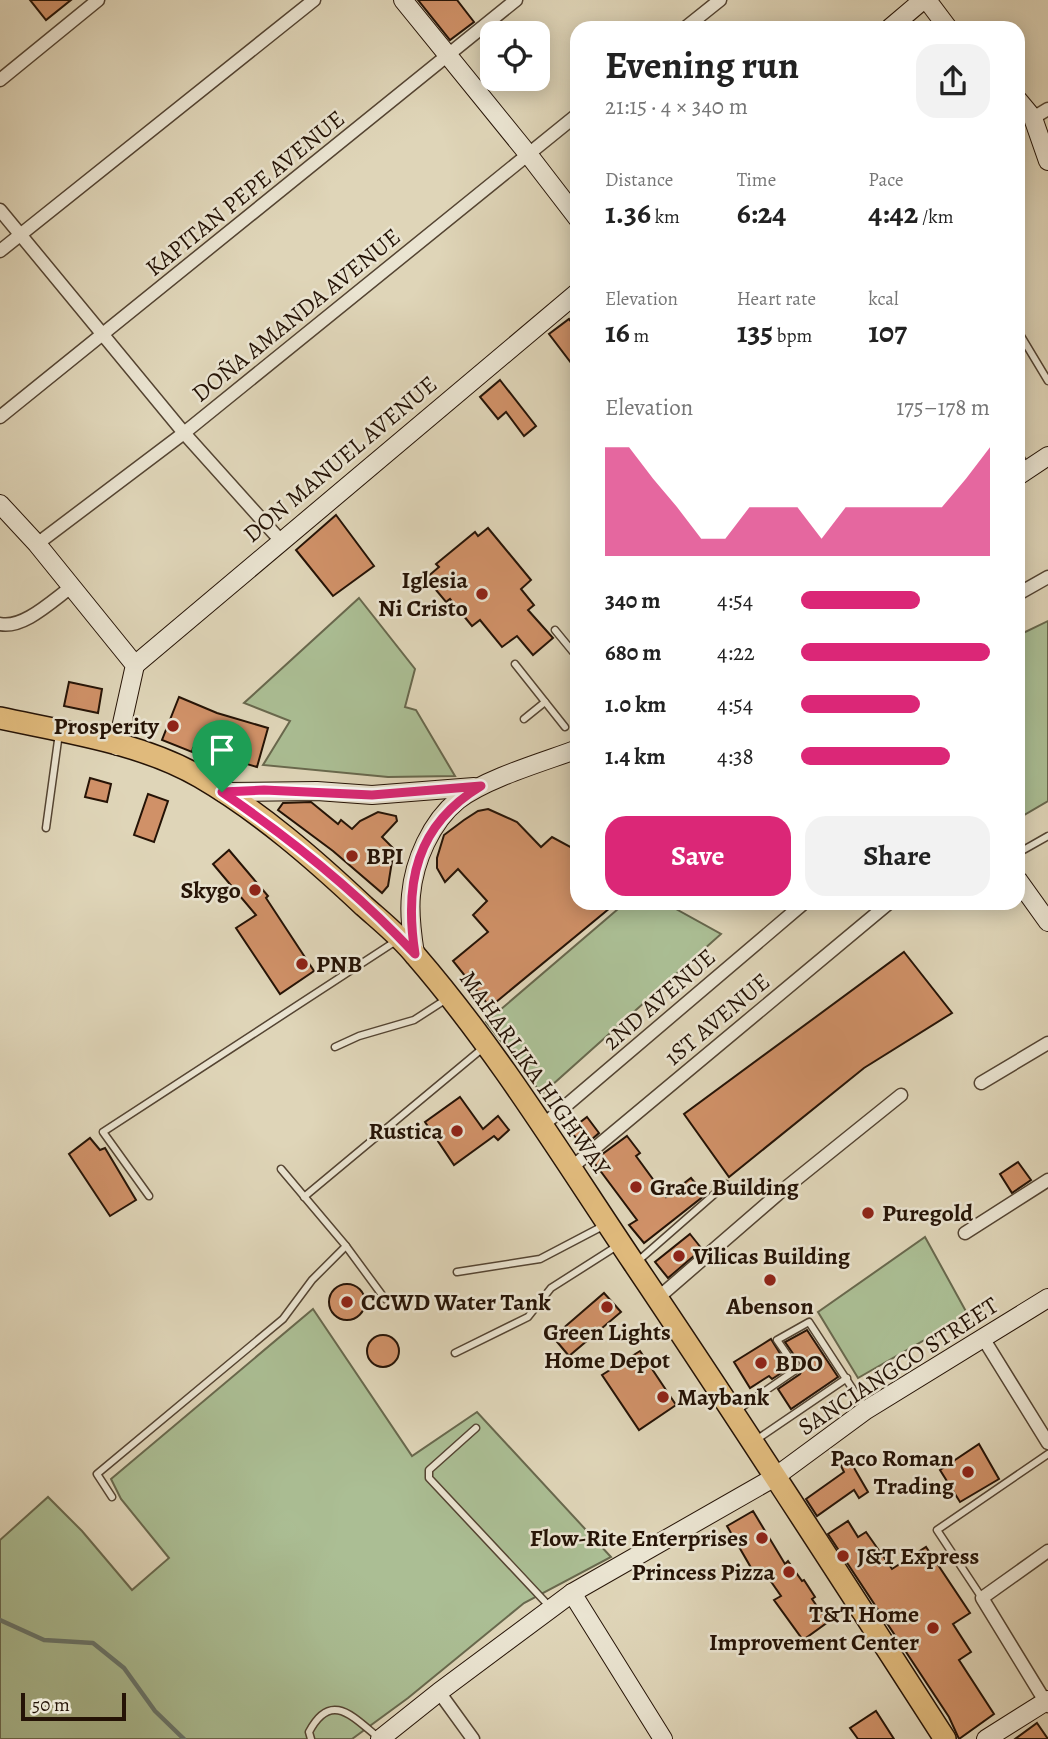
<!DOCTYPE html>
<html lang="en">
<head>
<meta charset="utf-8">
<style>
  body { margin:0; font-family:Alegreya,serif; background:#f2f2f2; color:#222; height:100vh; display:flex; flex-direction:column; font-size:26px; white-space:nowrap }
  * { box-sizing:border-box; margin:0 }
  p { font-size:23px; color:#767676 }
  .icon { flex:none; width:38px; height:38px; fill:none; stroke:currentColor; stroke-width:2; stroke-linecap:round; stroke-linejoin:round }
  .map { position:relative; flex:1; overflow:hidden }
  .details { position:absolute; left:570px; top:21px; width:455px; height:889px; display:flex; flex-direction:column; background:#fff; border-radius:21px; box-shadow:0 4px 18px #0003 }
  .details>* { flex:none }
  .tools { position:absolute; left:480px; top:21px; display:grid; gap:14px }
  .tools a { display:grid; place-items:center; width:70px; height:70px; border-radius:14px; background:#fff; box-shadow:0 4px 18px #0003; font-size:35px }
  .scale { position:absolute; left:21px; bottom:18px; width:105px; box-sizing:border-box; padding-left:7px; border:4px solid #251306; border-top:0; font-size:19px; line-height:24px; white-space:nowrap; color:#251306; -webkit-text-stroke:5px #eae4d1; paint-order:stroke }
  .pin { position:absolute; display:grid; place-items:center; width:60px; height:60px; color:#fff; margin:-72px -30px; border-radius:50% 50% 50% 0; rotate:-45deg; box-shadow:0 0 7px #0007 }
  .pin .icon { rotate:45deg }
  .round { display:grid; place-items:center; flex:none; width:74px; height:74px; border-radius:21px; background:#f2f2f2 }
  .head { display:flex; align-items:center; justify-content:space-between; height:119px; padding:0 35px }
  h1 { font-size:38px; font-weight:700; line-height:52px }
  .stats { display:grid; grid-template-columns:repeat(3,1fr); gap:10px; height:119px; padding:7px 35px }
  .stats div { display:grid; align-content:center }
  .stats b { font-size:30px; font-weight:700 }
  .stats small { font-size:19px; font-weight:400 }
  .stats p { font-size:19px }
  .chart { height:196px; padding:14px 35px }
  .chart p { display:flex; justify-content:space-between }
  .chart svg { width:100%; height:126px; margin-top:7px; fill:#db2777; opacity:.7 }
  .action { display:flex; gap:14px; margin-top:auto; padding:14px 35px }
  .action a { flex:1; height:80px; border-radius:21px; background:#db2777; color:#fff; font-size:28px; font-weight:700; line-height:80px; text-align:center }
  .action a+a { background:#f2f2f2; color:#222 }
  ul { padding:0 35px; list-style:none; font-size:23px }
  li { display:grid; grid-template-columns:112px 84px 1fr; align-items:center; height:52px }
  li i { height:18px; border-radius:9px; background:#db2777 }
  .map>svg:first-child { display:block }
  .green { fill:#abbe94; stroke:#68684d; stroke-width:2 }
  .lines { fill:none; stroke-linecap:round; stroke-linejoin:round }
  .stream { stroke:#67766d; stroke-width:4.5 }
  .building { fill:#d09168; stroke:#251306; stroke-width:2 }
  .lane-casing { stroke:#544432; stroke-width:9 }
  .street-casing { stroke:#544432; stroke-width:15 }
  .secondary-casing { stroke:#251306; stroke-width:20 }
  .primary-casing { stroke:#251306; stroke-width:24 }
  .lane { stroke:#eae4d1; stroke-width:6 }
  .street { stroke:#eae4d1; stroke-width:12 }
  .secondary { stroke:#eae4d1; stroke-width:18 }
  .primary { stroke:#e0ba7c; stroke-width:21 }
  .route-casing { stroke:#fff; stroke-width:14 }
  .route { stroke:#db2777; stroke-width:9 }
  .poi-dot { fill:#8f2418; stroke:#eae4d1; stroke-width:2.5 }
  .labels { text-anchor:middle; dominant-baseline:central; stroke-width:5; stroke-linejoin:round; paint-order:stroke }
  .street-label { font-size:24px; fill:#251306; stroke:#eae4d1 }
  .poi-label { font-size:24px; font-weight:bold; fill:#251306; stroke:#eae4d1; text-anchor:start }
</style>
</head>
<body>
<div class="map">
<svg width="1048" height="1739" viewBox="0 0 1048 1739">
  <rect width="100%" height="100%" fill="#dfd5b8"/>
  <filter id="stains"><feTurbulence type="fractalNoise" baseFrequency=".00286" numOctaves="4"/><feColorMatrix values="0 0 0 0 .2 0 0 0 0 .09 0 0 0 0 .02 0 0 0 .5 -.17"/></filter>
  <radialGradient id="worn" r=".72"><stop offset=".6" stop-color="#630" stop-opacity="0"/><stop offset="1" stop-color="#630" stop-opacity=".3"/></radialGradient>
  <g class="green">
    <polygon points="359,598 415,669 405,707 416,710 455,776 388,777 263,765 290,721 244,703"/>
    <polygon points="1048,621 1048,801 1019,818 1019,635"/>
    <polygon points="625,903 665,903 721,934 542,1094 486,1022"/>
    <polygon points="925,1237 968,1315 858,1378 818,1312"/>
    <polygon points="313,1309 412,1456 477,1412 611,1557 524,1603 408,1698 352,1739 0,1739 0,1540 48,1497 82,1531 132,1590 169,1558 121,1499 111,1479"/>
  </g>
  <g class="lines">
    <polyline class="stream" points="0,1620 44,1640 93,1643 124,1668 155,1711 184,1739"/>
  </g>
  <g class="building">
    <polygon points="30,0 71,0 46,20"/>
    <polygon points="418,0 457,0 474,22 450,40"/>
    <polygon points="569,319 578,330 578,372 549,334"/>
    <polygon points="500,380 536,426 524,436 506,412 498,419 480,397"/>
    <polygon points="336,515 374,566 333,596 296,550"/>
    <polygon points="488,528 531,580 521,589 534,605 528,610 553,638 533,655 517,636 502,647 480,620 472,626 450,599 446,602 426,578 439,567 436,564 475,532 478,536"/>
    <polygon points="69,682 102,689 98,713 64,706"/>
    <polygon points="179,697 217,713 268,728 257,767 193,748 192,752 162,740"/>
    <polygon points="90,778 111,784 107,802 85,797"/>
    <polygon points="148,794 168,801 154,842 134,835"/>
    <polygon points="311,802 338,824 341,820 352,829 360,821 378,812 396,816 397,821 382,837 394,849 388,886 382,893 333,851 278,810 283,803"/>
    <polygon points="488,809 517,822 541,847 552,837 578,851 578,903 616,903 490,1007 453,961 488,932 473,915 487,901 458,869 445,882 437,868 437,858 444,835 464,820 478,811"/>
    <polygon points="229,850 268,896 266,898 314,971 280,994 236,928 256,915 213,864"/>
    <polygon points="904,952 952,1013 864,1068 729,1177 684,1114"/>
    <polygon points="460,1097 483,1129 498,1116 509,1130 498,1140 494,1136 454,1165 425,1122"/>
    <polygon points="587,1117 599,1133 583,1147 570,1130"/>
    <polygon points="627,1136 640,1153 636,1156 666,1197 691,1178 705,1195 644,1243 629,1225 637,1220 593,1161"/>
    <polygon points="90,1138 100,1150 105,1148 136,1200 110,1216 69,1154"/>
    <polygon points="1018,1162 1031,1180 1012,1193 1000,1174"/>
    <polygon points="690,1234 702,1249 668,1278 655,1262"/>
    <circle cx="347" cy="1302" r="18"/>
    <polygon points="604,1293 621,1312 569,1356 553,1337"/>
    <polygon points="807,1330 838,1377 791,1409 778,1389 800,1374 803,1368 785,1342"/>
    <circle cx="383" cy="1351" r="16"/>
    <polygon points="771,1339 789,1368 772,1379 769,1376 750,1388 734,1362"/>
    <polygon points="640,1351 676,1405 639,1430 602,1375"/>
    <polygon points="979,1444 999,1479 960,1502 940,1470"/>
    <polygon points="850,1461 868,1492 859,1498 854,1490 817,1516 806,1499 844,1472 841,1466"/>
    <polygon points="753,1511 785,1564 788,1561 802,1581 804,1580 815,1597 812,1599 828,1622 803,1640 774,1600 781,1596 765,1573 757,1578 727,1526"/>
    <polygon points="848,1521 858,1537 866,1532 892,1569 926,1547 970,1613 953,1624 971,1652 959,1660 994,1714 959,1739 949,1717 828,1534"/>
    <polygon points="876,1711 894,1739 858,1739 850,1728"/>
    <polygon points="1037,1723 1048,1739 1015,1739"/>
  </g>
  <g class="lines">
    <g class="lane-casing">
      <g id="lane">
        <polyline points="1018,331 1048,381"/>
        <polyline points="1018,453 1026,467"/>
        <polyline points="555,630 578,658"/>
        <polyline points="515,664 565,727"/>
        <polyline points="524,719 545,702"/>
        <polyline points="46,828 59,733"/>
        <polyline points="1018,853 1048,836"/>
        <polyline points="335,1047 359,1036 414,1020 445,1000"/>
        <polyline points="281,1169 346,1246 385,1299"/>
        <polyline points="149,1196 103,1132 396,941"/>
        <polyline points="304,1197 483,1048"/>
        <polyline points="638,1261 726,1184"/>
        <polyline points="457,1272 540,1259 603,1226"/>
        <polyline points="455,1353 528,1317 551,1288 617,1246"/>
        <polyline points="736,1411 797,1369 777,1340 809,1322 865,1408"/>
        <polyline points="476,1428 429,1470 429,1478 550,1607"/>
        <polyline points="756,1440 847,1378"/>
        <polyline points="112,1497 97,1474 283,1319 312,1280 346,1246"/>
        <polyline points="982,1598 937,1530 1048,1454"/>
        <path d="M 311,1739 L 309,1732 C 331,1690 353,1717 379,1738"/>
      </g>
    </g>
    <g class="street-casing">
      <g id="street">
        <polyline points="685,28 720,0"/>
        <polyline points="0,80 98,0"/>
        <polyline points="1033,118 1048,109"/>
        <polyline points="0,210 184,433 281,541"/>
        <polyline points="0,251 314,0"/>
        <polyline points="0,417 516,0"/>
        <polyline points="37,544 184,433 578,114"/>
        <polyline points="1018,594 1048,577"/>
        <path d="M 0,624 C 23,629 52,601 70,588"/>
        <polyline points="981,1083 1048,1043"/>
        <polyline points="542,1126 804,903"/>
        <polyline points="571,1168 889,903"/>
        <polyline points="965,1233 1048,1180"/>
        <polyline points="659,1297 778,1194 901,1095"/>
        <polyline points="983,1338 1048,1443"/>
        <polyline points="1048,1551 982,1598 1048,1706"/>
        <polyline points="439,1692 473,1739"/>
      </g>
    </g>
    <g class="secondary-casing">
      <g id="secondary">
        <polyline points="403,0 528,154 578,219"/>
        <polyline points="927,0 948,28"/>
        <polyline points="890,28 923,0"/>
        <polyline points="1018,100 1033,118 1048,161"/>
        <polyline points="1018,476 1048,456"/>
        <polyline points="0,504 37,544 135,665 117,746"/>
        <polyline points="135,665 578,292"/>
        <polyline points="222,792 317,791 372,795 474,787"/>
        <polyline points="1018,880 1048,922"/>
        <path d="M 415,954 C 412,935 409,915 411,895 C 414,861 431,822 458,800 C 487,778 543,762 578,749"/>
        <polyline points="572,1593 663,1739"/>
        <polyline points="380,1739 439,1692 572,1593 775,1477 866,1410 1048,1298"/>
        <polyline points="986,1739 1048,1700"/>
      </g>
    </g>
    <g class="primary-casing">
      <path id="primary" d="M 0,718 C 65,732 142,743 200,777 C 260,812 314,859 364,906 C 382,922 401,937 416,956 C 498,1051 563,1158 633,1262 C 739,1419 842,1579 945,1739"/>
    </g>
    <use href="#lane" class="lane"/>
    <use href="#street" class="street"/>
    <use href="#secondary" class="secondary"/>
    <use href="#primary" class="primary"/>
  </g>
  <g class="lines">
    <g class="route-casing">
      <path id="route" d="M 481,786 C 416,825 404,883 415,954 C 358,893 291,839 222,792 L 264,790 L 372,795 Z"/>
    </g>
    <use href="#route" class="route"/>
  </g>
  <g class="poi-dot">
    <circle cx="482" cy="594" r="7"/>
    <circle cx="173" cy="726" r="7"/>
    <circle cx="352" cy="856" r="7"/>
    <circle cx="255" cy="890" r="7"/>
    <circle cx="302" cy="964" r="7"/>
    <circle cx="457" cy="1131" r="7"/>
    <circle cx="636" cy="1187" r="7"/>
    <circle cx="868" cy="1213" r="7"/>
    <circle cx="679" cy="1256" r="7"/>
    <circle cx="770" cy="1280" r="7"/>
    <circle cx="347" cy="1302" r="7"/>
    <circle cx="607" cy="1307" r="7"/>
    <circle cx="761" cy="1363" r="7"/>
    <circle cx="663" cy="1397" r="7"/>
    <circle cx="968" cy="1472" r="7"/>
    <circle cx="762" cy="1538" r="7"/>
    <circle cx="843" cy="1556" r="7"/>
    <circle cx="789" cy="1572" r="7"/>
    <circle cx="933" cy="1628" r="7"/>
  </g>
  <g class="labels">
    <g class="street-label">
      <text transform="translate(245 193) rotate(-39)">KAPITAN PEPE AVENUE</text>
      <text transform="translate(296 315) rotate(-39)">DOÑA AMANDA AVENUE</text>
      <text transform="translate(340 459) rotate(-40)">DON MANUEL AVENUE</text>
      <text transform="translate(659 999) rotate(-41)">2ND AVENUE</text>
      <text transform="translate(717 1019) rotate(-40)">1ST AVENUE</text>
      <text transform="translate(535 1073) rotate(55)">MAHARLIKA HIGHWAY</text>
      <text transform="translate(898 1366) rotate(-33)">SANCIANGCO STREET</text>
    </g>
    <g class="poi-label">
      <text x="468" y="580" text-anchor="end">Iglesia<tspan x="468" dy="28">Ni Cristo</tspan></text>
      <text x="159" y="726" text-anchor="end">Prosperity</text>
      <text x="366" y="856">BPI</text>
      <text x="241" y="890" text-anchor="end">Skygo</text>
      <text x="316" y="964">PNB</text>
      <text x="443" y="1131" text-anchor="end">Rustica</text>
      <text x="650" y="1187">Grace Building</text>
      <text x="882" y="1213">Puregold</text>
      <text x="693" y="1256">Vilicas Building</text>
      <text x="361" y="1302">CCWD Water Tank</text>
      <text x="770" y="1306" text-anchor="middle">Abenson</text>
      <text x="607" y="1332" text-anchor="middle">Green Lights<tspan x="607" dy="28">Home Depot</tspan></text>
      <text x="775" y="1363">BDO</text>
      <text x="677" y="1397">Maybank</text>
      <text x="954" y="1458" text-anchor="end">Paco Roman<tspan x="954" dy="28">Trading</tspan></text>
      <text x="748" y="1538" text-anchor="end">Flow-Rite Enterprises</text>
      <text x="857" y="1556">J&amp;T Express</text>
      <text x="775" y="1572" text-anchor="end">Princess Pizza</text>
      <text x="919" y="1614" text-anchor="end">T&amp;T Home<tspan x="919" dy="28">Improvement Center</tspan></text>
    </g>
  </g>
  <rect width="100%" height="100%" filter="url(#stains)"/>
  <rect width="100%" height="100%" fill="url(#worn)"/>
</svg>
<div class="tools">
<a><svg class="icon" aria-label="locate" viewBox="0 0 24 24"><circle cx="12" cy="12" r="6"/><path d="M12 2v4M12 18v4M2 12h4M18 12h4"/></svg></a>
</div>
<div class="scale">50 m</div>
<div class="pin" style="left:222px;top:792px;background:#1e9e55"><svg class="icon" aria-label="arrive" viewBox="0 0 24 24"><path d="M6 21V4h12l-3 4 3 4H6"/></svg></div>
<section class="details">
<div class="head"><div><h1>Evening run</h1><p>21:15 · 4 × 340 m</p></div><a class="round"><svg class="icon" aria-label="share" viewBox="0 0 24 24"><path d="M12 15V3M7 8l5-5 5 5M5 13v7h14v-7"/></svg></a></div>
<div class="stats">
<div><p>Distance</p><b>1.36<small> km</small></b></div>
<div><p>Time</p><b>6:24</b></div>
<div><p>Pace</p><b>4:42<small> /km</small></b></div>
</div>
<div class="stats">
<div><p>Elevation</p><b>16<small> m</small></b></div>
<div><p>Heart rate</p><b>135<small> bpm</small></b></div>
<div><p>kcal</p><b>107</b></div>
</div>
<div class="chart"><p><span>Elevation</span>175–178 m</p>
<svg viewBox="0 0 160 44" preserveAspectRatio="none"><path d="M0 44V6L10 6L20 17L30 27L40 38L50 38L60 27L70 27L80 27L90 38L100 27L110 27L120 27L130 27L140 27L150 17L160 6V44z"/></svg>
</div>
<ul>
<li><b>340 m</b>4:54<i style="width:63%"></i></li>
<li><b>680 m</b>4:22<i style="width:100%"></i></li>
<li><b>1.0 km</b>4:54<i style="width:63%"></i></li>
<li><b>1.4 km</b>4:38<i style="width:79%"></i></li>
</ul>
<div class="action"><a>Save</a><a>Share</a></div>
</section>
</div>
</body>
</html>
